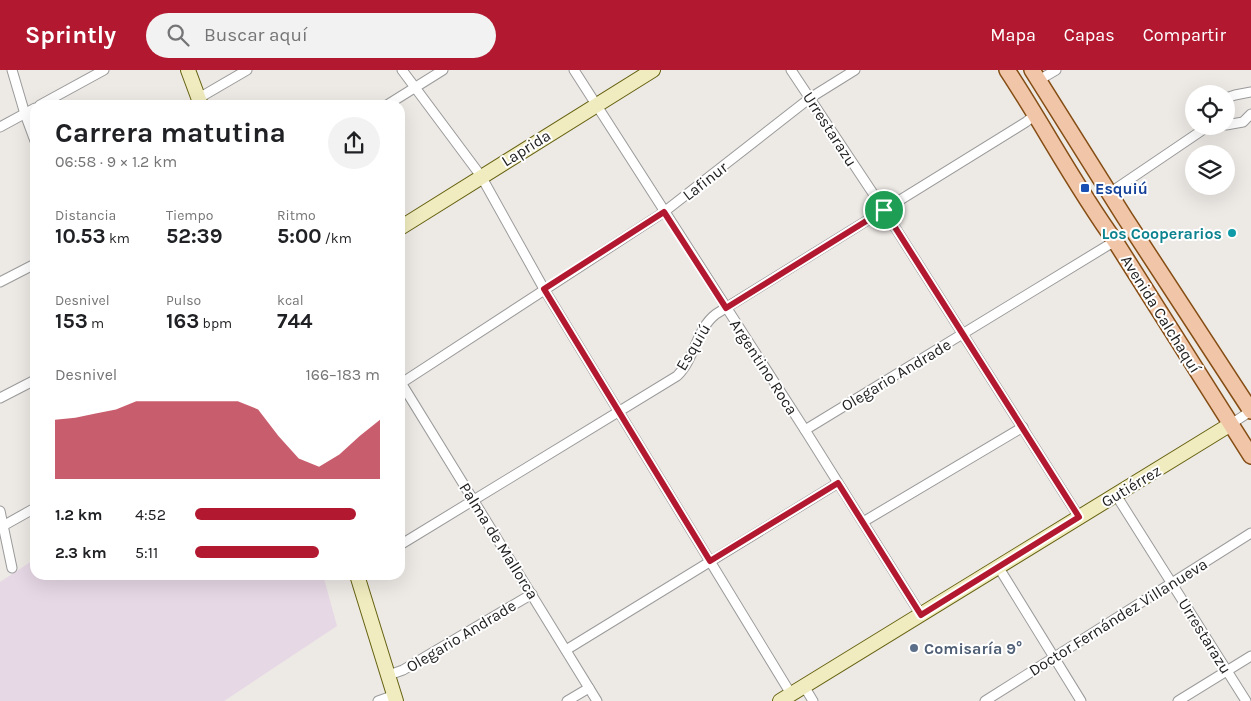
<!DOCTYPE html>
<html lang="es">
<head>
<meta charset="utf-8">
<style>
  body { margin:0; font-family:Karla,sans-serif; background:#f2f2f2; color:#202124; height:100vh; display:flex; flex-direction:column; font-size:19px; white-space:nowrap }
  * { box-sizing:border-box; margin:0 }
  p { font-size:16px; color:#757577 }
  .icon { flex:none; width:28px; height:28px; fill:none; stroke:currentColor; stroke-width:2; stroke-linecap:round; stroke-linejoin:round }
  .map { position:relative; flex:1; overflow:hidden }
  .sheet { position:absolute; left:30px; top:30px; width:375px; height:480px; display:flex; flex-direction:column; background:#fff; border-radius:15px; box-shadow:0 5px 20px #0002 }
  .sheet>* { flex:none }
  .fabs { position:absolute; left:1185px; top:15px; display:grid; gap:10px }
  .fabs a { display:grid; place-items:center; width:50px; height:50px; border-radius:50%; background:#fff; box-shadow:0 5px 20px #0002; font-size:25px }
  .pin { position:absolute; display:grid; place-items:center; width:42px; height:42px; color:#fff; margin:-21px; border:2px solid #fff; border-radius:50%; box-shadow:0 1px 5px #0007 }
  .round { display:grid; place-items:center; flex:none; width:52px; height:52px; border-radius:26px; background:#f2f2f2 }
  .summary { display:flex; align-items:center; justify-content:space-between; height:85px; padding:0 25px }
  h1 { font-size:28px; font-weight:700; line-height:38px }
  .figures { display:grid; grid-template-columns:repeat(3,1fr); gap:8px; height:85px; padding:5px 25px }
  .figures div { display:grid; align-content:center }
  .figures b { font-size:21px; font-weight:700 }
  .figures small { font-size:14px; font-weight:400 }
  .figures p { font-size:14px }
  .chart { height:140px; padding:10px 25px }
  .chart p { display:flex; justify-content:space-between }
  .chart svg { width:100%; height:90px; margin-top:5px; fill:#b21931; opacity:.7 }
  ul { padding:0 25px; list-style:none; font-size:16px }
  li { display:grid; grid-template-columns:80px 60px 1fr; align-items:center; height:38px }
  li i { height:12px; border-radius:6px; background:#b21931 }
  header { display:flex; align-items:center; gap:30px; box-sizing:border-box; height:70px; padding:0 25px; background:#b21931; color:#fff }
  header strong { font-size:24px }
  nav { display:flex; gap:28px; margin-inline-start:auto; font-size:18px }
  .search { width:350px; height:45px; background:#f2f2f2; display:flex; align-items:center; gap:12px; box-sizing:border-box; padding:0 18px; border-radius:28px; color:#757577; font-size:19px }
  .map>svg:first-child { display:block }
  .industrial { fill:#e6d8e5 }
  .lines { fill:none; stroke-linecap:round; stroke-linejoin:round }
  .street-casing { stroke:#9b9b9b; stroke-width:11 }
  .secondary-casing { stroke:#676313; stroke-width:16 }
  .primary-casing { stroke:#854d13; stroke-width:18 }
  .street { stroke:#fff; stroke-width:9 }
  .secondary { stroke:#f1ecbf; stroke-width:14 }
  .primary { stroke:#f0c5a8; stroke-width:15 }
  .route-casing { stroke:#fff; stroke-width:10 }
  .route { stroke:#b21931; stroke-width:6 }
  .transit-dot { fill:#1a4fb4; stroke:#fff; stroke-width:2 }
  .culture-dot { fill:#0f9aa8; stroke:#fff; stroke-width:2 }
  .service-dot { fill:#5c6f8a; stroke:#fff; stroke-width:2 }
  .labels { text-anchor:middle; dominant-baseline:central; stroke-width:4; stroke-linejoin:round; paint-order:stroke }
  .street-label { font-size:16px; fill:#1e1e1e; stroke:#fff }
  .transit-label { font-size:16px; font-weight:bold; fill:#164399; stroke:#fff; text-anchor:start }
  .culture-label { font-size:16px; font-weight:bold; fill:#0d838f; stroke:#fff; text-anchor:end }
  .service-label { font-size:16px; font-weight:bold; fill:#4e5e75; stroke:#fff; text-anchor:start }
</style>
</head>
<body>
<header>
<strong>Sprintly</strong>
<div class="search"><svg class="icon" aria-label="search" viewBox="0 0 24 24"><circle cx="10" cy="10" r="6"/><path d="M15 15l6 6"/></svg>Buscar aquí</div>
<nav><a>Mapa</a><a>Capas</a><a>Compartir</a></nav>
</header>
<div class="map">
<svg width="1251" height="631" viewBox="0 0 1251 631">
  <rect width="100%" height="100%" fill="#ede9e5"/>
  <polygon class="industrial" points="35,489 35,505 323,505 337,556 224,631 0,631 0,512"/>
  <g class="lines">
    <g class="street-casing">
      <g id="street">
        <polyline points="12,0 25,44 35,71"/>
        <polyline points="402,0 481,106 544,219 791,624"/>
        <polyline points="574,0 805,360 921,545"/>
        <polyline points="791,0 884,140 1079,447"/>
        <polyline points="1039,10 1056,0"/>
        <polyline points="199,28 247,0"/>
        <polyline points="1226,28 1235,25 1251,22"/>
        <polyline points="40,35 104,0"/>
        <polyline points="387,35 443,0"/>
        <polyline points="1226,55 1243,52 1251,44"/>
        <polyline points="0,57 35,38"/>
        <polyline points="1111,122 1204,59 1214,56"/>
        <polyline points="0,212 35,194"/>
        <polyline points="400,311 597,631"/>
        <polyline points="400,314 664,142 810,28 855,0"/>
        <polyline points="0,328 35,310"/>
        <polyline points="1231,354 1251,341"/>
        <polyline points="805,360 1115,171"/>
        <polyline points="1116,425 1246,631"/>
        <polyline points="0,441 12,498"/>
        <polyline points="863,452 1023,357"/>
        <polyline points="1,457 35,438"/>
        <path d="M 400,475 L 677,306 C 695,289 696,259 716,244 L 1026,52 L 1036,44"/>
        <polyline points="999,498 1081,631"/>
        <polyline points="566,580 838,413"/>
        <polyline points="389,605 403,600 532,524"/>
        <polyline points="804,616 813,631"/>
        <polyline points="378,631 395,625"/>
        <polyline points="567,631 589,618"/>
        <polyline points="985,631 1251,463"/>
        <polyline points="1178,631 1251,586"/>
      </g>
    </g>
    <g class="secondary-casing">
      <g id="secondary">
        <polyline points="188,0 201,35"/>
        <polyline points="400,158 653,0"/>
        <polyline points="357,505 396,631"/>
        <polyline points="780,631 1231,354"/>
      </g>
    </g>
    <g class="primary-casing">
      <g id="primary">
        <path d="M 1007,0 C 1044,56 1075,116 1115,171 L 1251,386"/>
        <polyline points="1032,0 1125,148 1251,341"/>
      </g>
    </g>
    <use href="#street" class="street"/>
    <use href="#secondary" class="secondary"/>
    <use href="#primary" class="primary"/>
  </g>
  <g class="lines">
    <g class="route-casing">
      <polygon id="route" points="884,140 1079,447 921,545 838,413 710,491 544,219 664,142 726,238"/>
    </g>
    <use href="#route" class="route"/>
  </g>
  <rect class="transit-dot" x="1080" y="113" width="10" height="10" rx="2.5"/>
  <circle class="culture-dot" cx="1232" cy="163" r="5"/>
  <circle class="service-dot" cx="914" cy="578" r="5"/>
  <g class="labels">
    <g class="street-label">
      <text transform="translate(830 59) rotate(57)">Urrestarazu</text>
      <text transform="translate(526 78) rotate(-32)">Laprida</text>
      <text transform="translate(705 111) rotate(-38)">Lafinur</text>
      <text transform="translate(1161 244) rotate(58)">Avenida Calchaquí</text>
      <text transform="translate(693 277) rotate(-59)">Esquiú</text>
      <text transform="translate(764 297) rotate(57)">Argentino Roca</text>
      <text transform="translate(896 305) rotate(-31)">Olegario Andrade</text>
      <text transform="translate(1131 416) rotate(-31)">Gutiérrez</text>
      <text transform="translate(499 471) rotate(58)">Palma de Mallorca</text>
      <text transform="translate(1118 547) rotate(-32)">Doctor Fernández Villanueva</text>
      <text transform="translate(461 566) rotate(-31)">Olegario Andrade</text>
      <text transform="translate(1205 566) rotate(58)">Urrestarazu</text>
    </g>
    <g class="transit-label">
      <text x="1095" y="118">Esquiú</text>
    </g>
    <g class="culture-label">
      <text x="1222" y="163">Los Cooperarios</text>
    </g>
    <g class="service-label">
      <text x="924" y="578">Comisaría 9°</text>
    </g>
  </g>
</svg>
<div class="fabs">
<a><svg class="icon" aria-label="locate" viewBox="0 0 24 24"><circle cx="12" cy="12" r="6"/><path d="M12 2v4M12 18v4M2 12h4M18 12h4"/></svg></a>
<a><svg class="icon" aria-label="layers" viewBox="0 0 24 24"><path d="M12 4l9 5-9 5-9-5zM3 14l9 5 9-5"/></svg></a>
</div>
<div class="pin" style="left:884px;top:140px;background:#1e9e55"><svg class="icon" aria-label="arrive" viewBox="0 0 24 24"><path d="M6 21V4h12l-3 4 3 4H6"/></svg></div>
<section class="sheet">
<div class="summary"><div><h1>Carrera matutina</h1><p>06:58 · 9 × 1.2 km</p></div><a class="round"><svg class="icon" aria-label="share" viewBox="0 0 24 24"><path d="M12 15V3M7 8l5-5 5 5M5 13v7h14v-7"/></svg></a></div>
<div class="figures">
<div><p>Distancia</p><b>10.53<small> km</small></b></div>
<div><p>Tiempo</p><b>52:39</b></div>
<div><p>Ritmo</p><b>5:00<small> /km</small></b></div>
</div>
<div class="figures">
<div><p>Desnivel</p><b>153<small> m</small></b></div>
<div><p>Pulso</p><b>163<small> bpm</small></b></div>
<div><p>kcal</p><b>744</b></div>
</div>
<div class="chart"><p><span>Desnivel</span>166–183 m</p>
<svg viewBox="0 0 160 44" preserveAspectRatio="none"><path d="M0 44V15L10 14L20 12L30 10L40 6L50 6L60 6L70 6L80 6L90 6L100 10L110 23L120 34L130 38L140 32L150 23L160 15V44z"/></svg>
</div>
<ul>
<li><b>1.2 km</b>4:52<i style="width:87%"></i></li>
<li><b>2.3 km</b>5:11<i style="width:67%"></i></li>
</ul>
</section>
</div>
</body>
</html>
